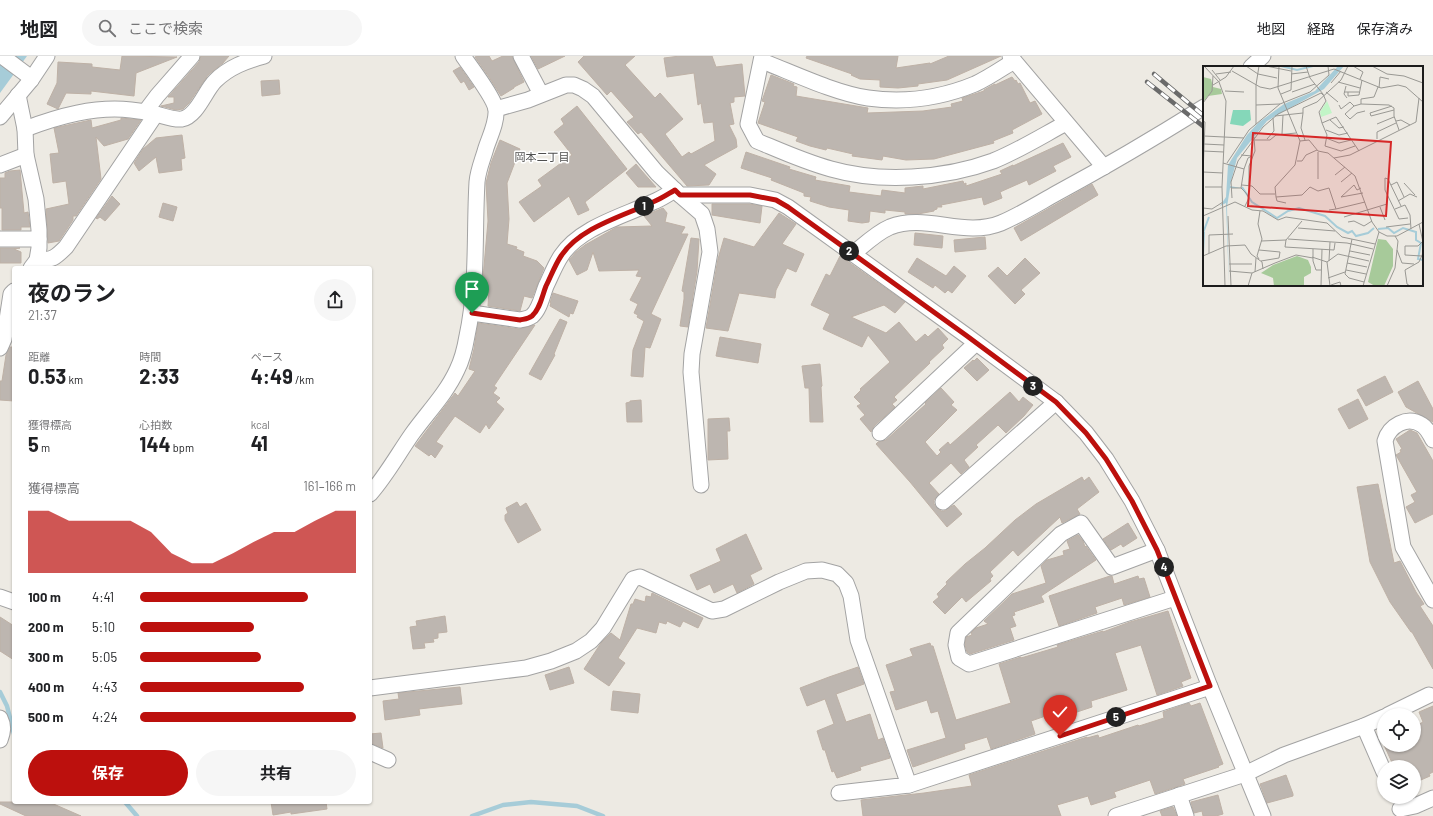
<!DOCTYPE html>
<html lang="ja">
<head>
<meta charset="utf-8">
<style>
  body { margin:0; font-family:Barlow,"Noto Sans JP",sans-serif; background:#f6f6f6; color:#202124; height:100vh; display:flex; flex-direction:column; font-size:15px; white-space:nowrap }
  * { box-sizing:border-box; margin:0 }
  p { font-size:13px; color:#757577 }
  .icon { flex:none; width:22px; height:22px; fill:none; stroke:currentColor; stroke-width:2; stroke-linecap:round; stroke-linejoin:round }
  .map { position:relative; flex:1; overflow:hidden }
  .details { position:absolute; left:12px; top:210px; width:360px; height:538px; display:flex; flex-direction:column; background:#fff; border-radius:4px; box-shadow:0 1px 3px #0004 }
  .details>* { flex:none }
  .tools { position:absolute; left:1377px; top:652px; display:grid; gap:8px }
  .tools a { display:grid; place-items:center; width:44px; height:44px; border-radius:50%; background:#fff; box-shadow:0 1px 3px #0004; font-size:20px }
  .pin { position:absolute; display:grid; place-items:center; width:34px; height:34px; color:#fff; margin:-41px -17px; border-radius:50% 50% 50% 0; rotate:-45deg; box-shadow:0 0 4px #0007 }
  .pin .icon { rotate:45deg }
  .km { position:absolute; width:20px; height:20px; margin:-10px; border-radius:50%; background:#222; color:#fff; font-size:11px; line-height:20px; text-align:center }
  .round { display:grid; place-items:center; flex:none; width:42px; height:42px; border-radius:21px; background:#f6f6f6 }
  .overview { display:flex; align-items:center; justify-content:space-between; height:68px; padding:0 16px }
  h1 { font-size:22px; font-weight:700; line-height:30px }
  .figures { display:grid; grid-template-columns:repeat(3,1fr); gap:6px; height:68px; padding:4px 16px }
  .figures div { display:grid; align-content:center }
  .figures b { font-size:20px; font-weight:700 }
  .figures small { font-size:11px; font-weight:400 }
  .figures p { font-size:11px }
  .chart { height:112px; padding:8px 16px }
  .chart p { display:flex; justify-content:space-between }
  .chart svg { width:100%; height:72px; margin-top:4px; fill:#bc100d; opacity:.7 }
  .primary-button { display:flex; gap:8px; margin-top:auto; padding:8px 16px }
  .primary-button a { flex:1; height:46px; border-radius:24px; background:#bc100d; color:#fff; font-size:16px; font-weight:700; line-height:46px; text-align:center }
  .primary-button a+a { background:#f6f6f6; color:#202124 }
  ul { padding:0 16px; list-style:none; font-size:13px }
  li { display:grid; grid-template-columns:64px 48px 1fr; align-items:center; height:30px }
  li i { height:10px; border-radius:5px; background:#bc100d }
  header { display:flex; align-items:center; gap:24px; box-sizing:border-box; height:56px; padding:0 20px; background:#fff; border-bottom:1px solid #e0e0e0 }
  header strong { font-size:19px }
  nav { display:flex; gap:22px; margin-inline-start:auto; font-size:14px }
  .search { width:280px; height:36px; background:#f6f6f6; display:flex; align-items:center; gap:10px; box-sizing:border-box; padding:0 14px; border-radius:22px; color:#757577; font-size:15px }
  .map>svg:first-child { display:block }
  .water { fill:#a6ccd8 }
  .lines { fill:none; stroke-linecap:round; stroke-linejoin:round }
  .stream { stroke:#a6ccd8; stroke-width:4.5 }
  .building { fill:#bdb6b0; stroke:#beb1a6 }
  .minor-casing { stroke:#a3a3a3; stroke-width:17 }
  .minor { stroke:#fff; stroke-width:15 }
  .rail-casing { stroke:#6a6a6a; stroke-width:4.5 }
  .rail { stroke:#fff; stroke-width:3; stroke-dasharray:9; stroke-linecap:butt }
  .route-casing { stroke:#fff; stroke-width:8 }
  .route { stroke:#bc100d; stroke-width:5 }
  .labels { text-anchor:middle; dominant-baseline:central; stroke-width:3; stroke-linejoin:round; paint-order:stroke }
  .neighbourhood-label { font-size:11px; fill:#4f4f4f; stroke:#fff }
  .inset-river { fill:none; stroke:#a6ccd8; stroke-width:2 }
  .inset-road { fill:none; stroke:#999893; stroke-width:1 }
  .view { fill:#d62828; fill-opacity:0.15; stroke:#d62828; stroke-width:2 }
  .inset-edge { fill:none; stroke:#1c1c1c; stroke-width:2 }
</style>
</head>
<body>
<header>
<strong>地図</strong>
<div class="search"><svg class="icon" aria-label="search" viewBox="0 0 24 24"><circle cx="10" cy="10" r="6"/><path d="M15 15l6 6"/></svg>ここで検索</div>
<nav><a>地図</a><a>経路</a><a>保存済み</a></nav>
</header>
<div class="map">
<svg width="1433" height="760" viewBox="0 0 1433 760">
  <rect width="100%" height="100%" fill="#edeae3"/>
  <polygon class="water" points="0,0 27,0 0,37"/>
  <g class="lines">
    <g class="stream">
      <polyline points="0,636 7,650 14,678"/>
      <polyline points="125,746 137,760"/>
      <polyline points="472,760 503,749 531,746 577,750 603,760"/>
    </g>
  </g>
  <g class="building">
    <polygon points="122,0 177,1 136,17 134,40 91,35 91,38 66,37 58,53 47,48 57,27 58,6 92,8 92,11 120,14"/>
    <polygon points="201,0 229,0 223,7 208,19 189,47 183,53 176,54 161,50 174,47 174,41 168,41 199,6"/>
    <polygon points="477,0 489,0 492,5 503,0 512,0 524,26 514,31 514,32 501,40 489,21 475,1"/>
    <polygon points="531,0 565,0 538,13"/>
    <polygon points="584,0 635,0 625,9 655,42 660,37 683,63 665,78 682,101 689,96 691,98 715,85 713,66 704,67 701,47 698,49 694,17 667,21 664,2 680,0 712,0 716,11 742,8 745,40 734,41 734,46 730,47 734,68 729,69 736,83 737,91 704,109 716,118 709,129 687,130 641,76 638,78 627,66 634,61 611,35 607,39 578,6"/>
    <polygon points="807,0 898,0 896,12 930,7 930,8 949,0 1001,0 947,24 918,28 918,30 898,32 880,31 880,24 860,23 851,19 852,18 806,2"/>
    <polygon points="460,11 474,31 469,34 464,25 461,27 453,15"/>
    <polygon points="771,19 794,28 793,30 797,31 796,40 868,52 867,57 923,55 952,51 951,48 963,45 962,42 984,35 984,34 991,30 995,28 995,29 1012,21 1015,25 1016,24 1018,28 1020,27 1030,47 1035,45 1042,58 1012,74 1013,77 993,85 994,87 934,103 906,104 883,100 882,104 852,100 853,98 827,92 826,94 810,90 796,85 798,81 758,67 765,46 762,45"/>
    <polygon points="279,24 280,38 262,40 261,25"/>
    <polygon points="577,50 627,113 585,146 589,154 578,159 569,140 534,166 519,146 542,130 538,124 572,99 554,76 564,68 561,63"/>
    <polygon points="121,62 141,64 128,83 104,90 96,81 101,123 76,160 73,160 73,164 59,185 48,187 46,153 69,148 66,125 53,127 50,98 59,97 54,72 91,64 92,72 121,64"/>
    <polygon points="182,79 185,102 181,103 182,114 159,117 156,101 139,115 134,107 143,93 156,82"/>
    <polygon points="500,84 520,93 507,127 509,163 507,188 517,191 516,193 524,196 523,200 537,205 544,212 532,242 524,240 520,255 488,250 489,233 482,233 488,165 486,127 491,107"/>
    <polygon points="1063,87 1071,101 1053,110 1056,115 1029,129 1027,124 1000,136 1002,142 984,149 982,141 941,149 942,151 937,151 937,153 934,154 934,155 918,158 905,158 905,156 885,154 885,157 870,155 869,166 862,167 848,165 849,154 829,151 810,145 811,141 804,140 804,137 771,124 772,122 741,112 746,96 790,111 789,113 816,121 815,124 850,130 849,136 881,140 882,134 905,137 905,132 923,130 923,133 963,125 964,128 966,127 966,130 1002,118 1000,115 1013,109 1013,110"/>
    <polygon points="636,108 641,114 656,131 638,131 626,117"/>
    <polygon points="20,114 24,157 28,156 30,171 21,171 21,174 2,174 2,152 0,152 0,122 5,122 5,117 10,115"/>
    <polygon points="1092,128 1098,139 1021,185 1014,172"/>
    <polygon points="112,140 120,148 105,165 100,161 97,163 96,162"/>
    <polygon points="163,147 177,151 173,165 159,161"/>
    <polygon points="712,148 749,148 762,150 760,167 712,159"/>
    <polygon points="663,152 667,157 665,166 685,171 681,178 688,178 651,258 661,263 650,292 645,291 643,321 631,320 633,294 644,265 637,261 638,259 634,257 638,248 630,244 642,221 636,220 639,214 599,215 593,196 587,214 577,219 569,204 576,196 585,189 617,171 652,170 644,160"/>
    <polygon points="779,157 796,168 782,188 804,198 796,216 787,212 776,234 775,242 739,237 728,275 706,272 718,203 724,182 754,191"/>
    <polygon points="915,177 943,180 942,192 914,189"/>
    <polygon points="985,181 986,193 955,196 954,184"/>
    <polygon points="691,182 699,183 697,215 688,271 680,270 684,243 684,236 682,235"/>
    <polygon points="0,192 20,192 14,193 21,196 21,207 0,207"/>
    <polygon points="840,200 905,246 895,257 884,249 851,261 886,277 899,266 916,286 925,278 928,281 938,272 948,283 942,289 944,292 929,306 930,307 894,341 897,344 892,348 895,351 874,370 871,376 860,363 865,359 857,350 861,348 854,341 861,334 860,333 890,306 868,279 862,291 823,273 830,258 811,249 826,218 830,220"/>
    <polygon points="917,202 946,220 954,210 966,220 952,237 948,234 945,237 935,229 933,232 908,216"/>
    <polygon points="1025,202 1040,217 1021,234 1025,238 1015,248 988,220 998,211 1007,220"/>
    <polygon points="553,237 578,245 573,258 570,257 569,261 550,250 551,247 550,247"/>
    <polygon points="560,263 567,266 554,298 555,299 541,324 529,318"/>
    <polygon points="478,267 519,273 535,269 494,330 497,332 493,337 500,342 496,346 504,353 489,373 486,368 480,377 455,360 436,386 443,390 435,402 431,398 429,400 415,390 455,337 458,340 475,315 469,313 474,293"/>
    <polygon points="720,281 761,288 758,307 716,300"/>
    <polygon points="10,291 14,291 14,345 0,344 0,325 2,325 6,299"/>
    <polygon points="977,302 989,314 977,325 964,312 973,304 974,305"/>
    <polygon points="820,308 822,330 821,331 823,366 810,366 809,332 805,332 802,310"/>
    <polygon points="1385,320 1393,336 1366,350 1357,334"/>
    <polygon points="1418,325 1433,353 1433,366 1406,351 1398,336"/>
    <polygon points="941,332 954,346 951,349 957,354 925,386 937,400 941,396 939,394 948,386 950,389 1010,336 1019,346 1023,341 1033,349 1024,360 1006,377 998,369 976,389 978,391 964,404 969,411 961,418 951,407 929,427 939,438 934,444 934,448 937,452 941,455 944,455 954,449 962,458 947,471 910,426 876,388 878,386 886,384 926,348 925,347"/>
    <polygon points="1358,343 1368,363 1349,373 1338,353"/>
    <polygon points="641,344 642,366 627,366 626,347 630,346 630,345"/>
    <polygon points="729,362 730,375 727,375 728,403 708,404 708,363"/>
    <polygon points="1410,374 1417,377 1433,405 1433,458 1415,467 1406,451 1415,446 1411,439 1417,436 1396,399 1401,396 1400,394 1402,393 1396,383"/>
    <polygon points="1082,421 1084,425 1089,421 1099,436 1077,453 1080,458 1062,467 1060,461 1018,500 1013,494 990,516 993,520 990,523 991,525 966,546 962,541 945,558 933,546 939,541 937,538 947,528 946,526 965,508 985,492 1015,464 1036,448"/>
    <polygon points="1378,428 1394,507 1400,505 1416,536 1424,548 1420,550 1433,570 1433,613 1412,576 1411,576 1390,546 1370,506 1357,431"/>
    <polygon points="517,446 520,451 526,447 541,474 518,487 505,464 505,459 508,457 506,452"/>
    <polygon points="1128,467 1137,482 1123,491 1121,488 1111,494 1103,483"/>
    <polygon points="746,478 762,513 750,519 754,528 737,537 733,528 714,537 710,528 697,534 690,519 721,505 716,493"/>
    <polygon points="1078,479 1083,485 1085,491 1086,490 1096,504 1041,540 1044,546 1014,556 1015,559 1012,560 1016,570 1010,572 1014,584 970,598 967,596 965,589 966,581 972,579 971,577 976,572 988,568 984,565 1012,538 1046,527 1041,510 1047,504 1064,499 1063,495 1070,493 1067,485"/>
    <polygon points="1110,520 1112,520 1114,528 1138,520 1139,523 1144,522 1150,541 1124,549 1122,542 1095,551 1097,557 1059,570 1049,540"/>
    <polygon points="652,537 703,562 698,572 683,565 680,571 667,565 666,568 659,566 656,577 637,572 618,602 625,607 609,630 584,613 601,587 611,577 620,584 631,548 633,548 635,543 645,546 646,540 651,541"/>
    <polygon points="1168,555 1191,622 1181,626 1183,630 1157,639 1141,589 1115,597 1127,634 1091,645 1092,651 1074,657 1072,651 1031,665 1035,678 991,693 987,681 964,688 965,693 913,711 907,694 946,682 938,655 931,657 927,644 896,654 890,636 895,635 886,609 913,600 910,593 930,587 931,590 933,590 956,664 1011,647 999,608 1021,601 1021,602 1058,591 1057,589 1103,575 1103,576 1130,566"/>
    <polygon points="445,560 447,576 438,577 438,582 433,583 434,586 424,587 425,592 413,593 410,571 417,570 416,565"/>
    <polygon points="0,561 14,570 14,604 0,595"/>
    <polygon points="569,611 574,627 550,634 545,619"/>
    <polygon points="858,611 864,628 836,638 846,666 870,658 878,684 883,682 890,702 860,711 861,714 837,722 834,715 832,716 825,694 823,694 817,675 834,668 825,643 807,650 800,632 829,621"/>
    <polygon points="460,631 462,648 419,653 420,659 385,664 383,645 399,643 398,637"/>
    <polygon points="613,635 640,638 638,657 611,654"/>
    <polygon points="1189,647 1191,650 1200,647 1223,708 1218,710 1219,711 1183,723 1185,728 1155,738 1150,724 1114,736 1116,741 1091,749 1088,740 1057,749 1061,760 863,760 861,744 924,737 972,730 969,719 1087,681 1087,682 1098,679 1099,682 1138,669 1139,670 1164,662 1163,656"/>
    <polygon points="1433,650 1433,716 1429,718 1430,720 1414,727 1414,711 1394,711 1384,689 1414,689 1414,671 1423,666 1419,656"/>
    <polygon points="381,677 383,692 370,687 370,678"/>
    <polygon points="1286,719 1293,738 1293,740 1267,747 1260,728"/>
    <polygon points="1218,739 1223,758 1216,760 1203,760 1202,755 1194,757 1191,746"/>
    <polygon points="0,746 49,746 81,760 26,760 0,748"/>
    <polygon points="271,746 326,746 327,753 291,758 291,756 273,759"/>
    <polygon points="1173,751 1177,760 1162,760 1160,755"/>
  </g>
  <g class="lines">
    <g class="minor-casing">
      <g id="minor">
        <polyline points="2,0 26,18 31,24"/>
        <polyline points="521,0 541,38"/>
        <path d="M 762,0 L 748,68 L 757,85 C 781,95 805,106 831,113 C 880,127 944,123 993,105 C 1018,95 1042,80 1066,67"/>
        <polyline points="1010,0 1104,111"/>
        <path d="M 762,5 C 793,17 835,37 868,42 C 904,47 941,42 975,28 C 988,22 1001,13 1014,5"/>
        <polyline points="1251,11 1263,0"/>
        <polyline points="18,39 25,73 26,99 36,143 39,174 39,192 37,204 31,212"/>
        <polyline points="496,53 528,44 566,29 574,29 583,33 593,40 657,117 680,139 750,139 775,144 788,151 967,280 1056,346 1086,377 1106,403 1132,445 1157,494 1210,631 1263,760"/>
        <polyline points="145,56 157,40 192,0"/>
        <polyline points="0,61 31,24 47,0"/>
        <path d="M 25,73 C 59,60 95,50 131,54 C 140,55 148,56 156,58 C 164,60 173,64 182,63 C 197,60 205,35 215,25 C 229,11 246,5 264,0"/>
        <polyline points="0,109 26,99"/>
        <polyline points="680,139 702,158 707,173 710,196 692,298 691,316 701,429"/>
        <polyline points="0,183 39,183"/>
        <path d="M 853,198 C 864,189 876,177 890,171 C 926,157 964,182 1001,167 C 1020,159 1039,147 1057,137 C 1107,110 1156,81 1204,51"/>
        <path d="M 37,204 C 53,204 55,202 66,191 L 156,58"/>
        <path d="M 472,257 L 520,264 C 524,263 528,263 532,260 C 540,253 542,240 546,230 C 551,220 555,209 561,200 C 580,171 624,160 653,146 C 661,143 668,138 675,134"/>
        <polyline points="0,292 4,283 11,238 14,235"/>
        <polyline points="880,377 976,287"/>
        <path d="M 1433,384 C 1430,378 1427,372 1422,369 C 1407,359 1389,370 1385,385 L 1403,491 L 1433,544"/>
        <path d="M 370,438 C 386,420 398,398 412,378 C 427,357 446,338 457,314 C 462,304 465,292 467,280 C 478,229 474,178 477,126 C 478,114 483,103 486,92 C 490,80 497,66 496,54 C 495,43 470,10 463,0"/>
        <polyline points="943,446 1056,346"/>
        <polyline points="1157,494 1112,511 1081,467 1061,478 958,577 956,589 959,602 969,608 1175,542"/>
        <polyline points="0,541 14,546"/>
        <polyline points="370,632 526,612 551,605 576,595 591,585 603,572 633,523 640,521 712,555 724,553 779,526 806,515 822,514 837,518 846,527 851,540 858,584 909,729 839,737"/>
        <polyline points="1388,659 1429,639"/>
        <path d="M 0,662 C 4,670 3,676 0,684"/>
        <polyline points="1364,670 1384,716"/>
        <polyline points="370,696 388,704"/>
        <polyline points="909,729 1210,631"/>
        <polyline points="1179,739 1186,760"/>
        <polyline points="1400,753 1415,750 1433,742"/>
        <polyline points="1116,760 1245,718 1284,699 1364,670 1384,661"/>
      </g>
    </g>
    <use href="#minor" class="minor"/>
    <g class="rail-casing">
      <g id="rail">
        <polyline points="1154,18 1204,60"/>
        <polyline points="1147,26 1204,71"/>
      </g>
    </g>
    <use href="#rail" class="rail"/>
  </g>
  <g class="lines">
    <g class="route-casing">
      <path id="route" d="M 472,257 L 520,264 C 524,263 528,263 532,260 C 540,253 542,240 546,230 C 551,220 555,209 561,200 C 580,171 624,160 653,146 C 661,143 668,138 675,134 L 680,139 L 750,139 L 776,144 L 788,151 L 967,280 L 1056,346 L 1086,377 L 1106,403 L 1132,445 L 1157,494 L 1210,630 L 1060,680"/>
    </g>
    <use href="#route" class="route"/>
  </g>
  <g class="labels">
    <g class="neighbourhood-label">
      <text x="542" y="100">岡本二丁目</text>
    </g>
  </g>
  <g transform="translate(1203 10)">
    <rect width="220" height="220" fill="#edeae3"/>
    <path d="M 0,11 L 8,13 L 10,21 L 18,23 L 19,28 L 5,30 L 0,36 ZM 175,173 L 183,174 L 190,183 L 190,200 L 181,220 L 172,220 L 165,216 ZM 94,190 L 105,194 L 108,201 L 108,207 L 101,211 L 101,220 L 71,220 L 70,212 L 58,207 L 70,199 Z" fill="#a7ca9a"/>
    <path d="M 124,35 L 129,47 L 118,51 L 117,46 Z" fill="#c2f5c7"/>
    <path d="M 30,44 L 47,44 L 48,54 L 40,60 L 27,58 Z" fill="#85d7b9"/>
    <path d="M 135,0 L 141,0 L 121,23 L 64,55 L 34,92 L 27,120 L 38,122 L 27,122 L 24,141 L 26,220 L 23,137 L 17,140 L 23,131 L 25,99 L 44,69 L 55,57 L 81,38 L 112,25 Z" fill="#a6ccd8"/>
    <path class="inset-river" d="M 78,0 L 94,4 L 110,0M 39,121 L 49,136 L 74,152 L 85,145 L 96,142 L 122,150 L 134,161 L 145,167 L 149,165 L 153,170 L 165,167 L 171,162M 175,163 L 185,162 L 191,167 L 200,162 L 213,166 L 213,174 L 218,177 L 215,193 L 220,194M 0,167 L 6,151M 0,188 L 1,166"/>
    <path class="inset-road" d="M 1,0 L 16,16 L 23,35 L 19,121 L 22,220M 43,0 L 55,8M 63,0 L 88,5M 76,0 L 75,22 L 97,75 L 92,99 L 72,121 L 73,131 L 99,129 L 107,121 L 115,125 L 126,122 L 133,143 L 126,144M 103,0 L 107,12 L 120,28 L 123,35 L 116,46 L 119,57M 150,0 L 160,6 L 157,13M 169,0 L 184,8 L 201,10 L 220,17M 9,4 L 17,14M 29,5 L 57,21 L 67,23 L 131,3 L 178,22 L 195,19 L 203,21 L 220,36M 13,8 L 28,6M 55,8 L 74,12M 88,8 L 105,6M 135,16 L 157,22M 128,17 L 138,5M 10,19 L 23,11 L 31,0M 143,20 L 141,28 L 144,32M 176,22 L 177,11 L 186,13M 22,25 L 41,26M 89,26 L 112,18M 123,26 L 135,36M 141,26 L 156,26M 145,26 L 145,30 L 156,29 L 159,14M 78,28 L 88,24 L 89,0M 0,37 L 9,25 L 10,10M 158,38 L 158,33 L 171,31 L 175,21M 53,39 L 77,38 L 107,26 L 126,9 L 125,0M 136,39 L 138,43 L 147,36 L 151,40M 189,40 L 167,47 L 168,50 L 191,44M 162,45 L 154,47 L 147,53 L 142,48 L 151,40 L 158,38 L 186,39 L 191,42 L 191,50 L 196,64M 100,47 L 98,62 L 102,74M 72,50 L 100,47 L 100,42 L 114,36 L 138,14 L 145,0M 127,54 L 136,62 L 141,61M 0,55 L 2,56 L 0,108M 193,55 L 198,54 L 207,59M 53,58 L 53,19 L 56,0M 174,58 L 191,51M 123,64 L 136,69 L 145,67M 79,68 L 80,49M 1,70 L 41,72M 123,72 L 136,77 L 148,74M 64,73 L 71,65 L 70,52M 174,73 L 174,66 L 193,57M 52,74 L 67,74 L 73,69 L 93,67M 97,75 L 106,74 L 115,85 L 125,87 L 152,110 L 169,156 L 176,166 L 184,170 L 194,170 L 220,156M 1,78 L 21,79M 152,80 L 138,85 L 122,80 L 124,69 L 119,57 L 133,51 L 156,85M 0,85 L 21,86M 38,89 L 49,90 L 45,92 L 41,103M 131,92 L 147,89 L 213,56 L 216,32M 94,95 L 99,95 L 103,89 L 114,84M 20,97 L 41,103 L 38,122M 24,97 L 46,64 L 77,38M 0,106 L 20,107M 132,109 L 142,101M 115,113 L 115,86M 138,116 L 149,107M 201,117 L 212,129M 0,118 L 0,135M 39,119 L 49,120 L 57,128 L 72,128M 46,119 L 46,100 L 52,85 L 51,71M 188,119 L 194,116 L 201,131M 2,121 L 19,121M 28,122 L 38,122 L 43,127 L 46,132 L 42,140M 158,122 L 154,124 L 151,119 L 138,131 L 160,127M 73,131 L 74,135 L 83,137M 29,132 L 28,116 L 35,95 L 60,61 L 75,48 L 118,27 L 120,29M 195,135 L 207,128 L 214,131M 198,140 L 185,113 L 182,112 L 182,124 L 196,153 L 205,152M 177,141 L 182,154M 0,142 L 9,143 L 20,136M 133,143 L 162,136M 192,143 L 202,139 L 207,149 L 208,163M 0,150 L 32,136 L 49,144 L 60,145 L 75,154 L 83,151 L 124,157 L 139,171 L 172,178M 25,150 L 28,220M 141,151 L 184,138M 145,156 L 151,155 L 161,160 L 169,155M 216,158 L 220,176M 183,161 L 207,158M 95,162 L 132,165M 85,173 L 144,177 L 170,183M 149,173 L 142,208 L 146,212 L 161,216M 83,174 L 82,181 L 131,184 L 132,177M 58,175 L 83,174 L 99,155M 110,183 L 110,195 L 113,204 L 118,204M 56,184 L 77,186 L 76,192 L 58,195M 194,184 L 199,197 L 211,198M 147,185 L 167,189M 6,187 L 6,169 L 30,168M 0,190 L 23,180 L 42,179 L 48,188 L 59,196 L 60,203M 219,190 L 202,189 L 202,180 L 215,180 L 219,176M 109,191 L 124,196M 56,193 L 54,190 L 59,173 L 55,158 L 57,145M 126,195 L 127,176M 124,196 L 135,188 L 166,195M 124,196 L 127,220M 144,197 L 164,201M 26,198 L 49,198M 143,204 L 163,208M 26,205 L 49,207M 52,206 L 53,192M 125,212 L 142,206M 128,219 L 137,216 L 138,220M 45,220 L 49,207 L 72,197 L 93,189 L 110,192M 118,220 L 119,183M 160,220 L 176,166M 184,220 L 192,202 L 195,175 L 192,170M 207,220 L 204,218 L 202,204 L 216,196 L 220,187"/>
    <path class="view" d="M 50,67 L 188,76 L 183,150 L 45,140 Z"/>
    <rect width="220" height="220" class="inset-edge"/>
  </g>
</svg>
<div class="tools">
<a><svg class="icon" aria-label="locate" viewBox="0 0 24 24"><circle cx="12" cy="12" r="6"/><path d="M12 2v4M12 18v4M2 12h4M18 12h4"/></svg></a>
<a><svg class="icon" aria-label="layers" viewBox="0 0 24 24"><path d="M12 4l9 5-9 5-9-5zM3 14l9 5 9-5"/></svg></a>
</div>
<div class="pin" style="left:472px;top:257px;background:#1e9e55"><svg class="icon" aria-label="arrive" viewBox="0 0 24 24"><path d="M6 21V4h12l-3 4 3 4H6"/></svg></div>
<div class="pin" style="left:1060px;top:680px;background:#d93025"><svg class="icon" aria-label="check" viewBox="0 0 24 24"><path d="M5 12l5 5 9-10"/></svg></div>
<b class="km" style="left:644px;top:150px">1</b>
<b class="km" style="left:849px;top:195px">2</b>
<b class="km" style="left:1033px;top:330px">3</b>
<b class="km" style="left:1164px;top:511px">4</b>
<b class="km" style="left:1116px;top:661px">5</b>
<section class="details">
<div class="overview"><div><h1>夜のラン</h1><p>21:37</p></div><a class="round"><svg class="icon" aria-label="share" viewBox="0 0 24 24"><path d="M12 15V3M7 8l5-5 5 5M5 13v7h14v-7"/></svg></a></div>
<div class="figures">
<div><p>距離</p><b>0.53<small> km</small></b></div>
<div><p>時間</p><b>2:33</b></div>
<div><p>ペース</p><b>4:49<small> /km</small></b></div>
</div>
<div class="figures">
<div><p>獲得標高</p><b>5<small> m</small></b></div>
<div><p>心拍数</p><b>144<small> bpm</small></b></div>
<div><p>kcal</p><b>41</b></div>
</div>
<div class="chart"><p><span>獲得標高</span>161–166 m</p>
<svg viewBox="0 0 160 44" preserveAspectRatio="none"><path d="M0 44V6L10 6L20 12L30 12L40 12L50 12L60 19L70 32L80 38L90 38L100 32L110 25L120 19L130 19L140 12L150 6L160 6V44z"/></svg>
</div>
<ul>
<li><b>100 m</b>4:41<i style="width:78%"></i></li>
<li><b>200 m</b>5:10<i style="width:53%"></i></li>
<li><b>300 m</b>5:05<i style="width:56%"></i></li>
<li><b>400 m</b>4:43<i style="width:76%"></i></li>
<li><b>500 m</b>4:24<i style="width:100%"></i></li>
</ul>
<div class="primary-button"><a>保存</a><a>共有</a></div>
</section>
</div>
</body>
</html>
